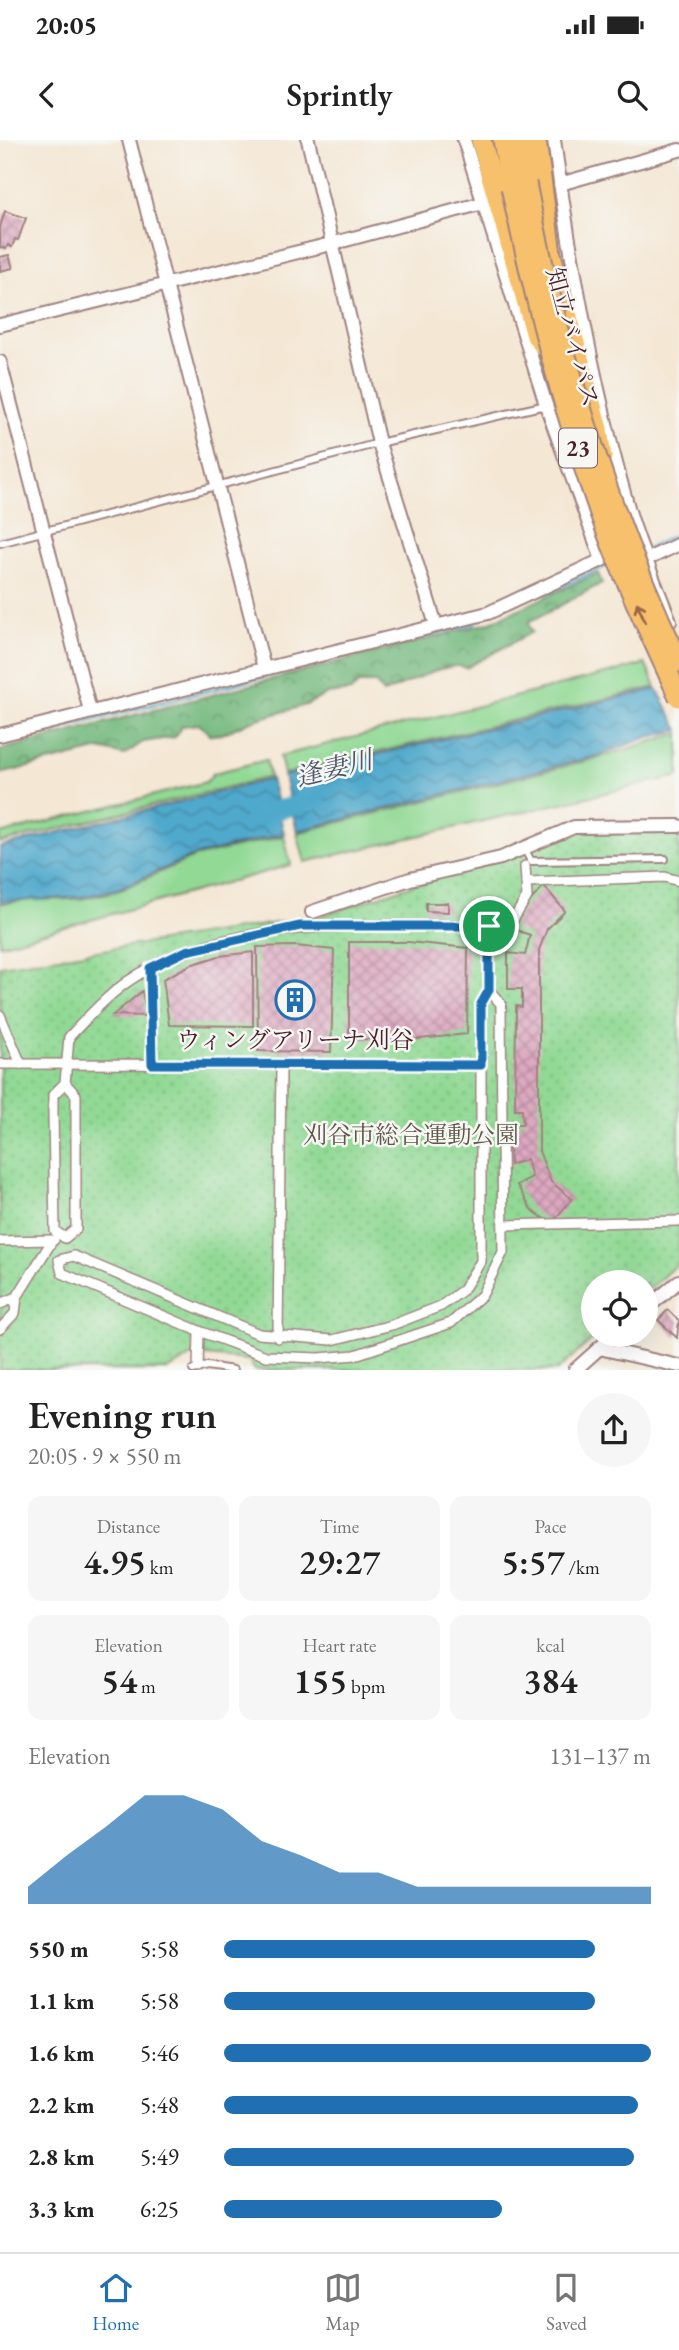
<!DOCTYPE html>
<html lang="en">
<head>
<meta charset="utf-8">
<style>
  body { margin:0; font-family:"EB Garamond","Noto Serif JP",serif; background:#f6f6f6; color:#222; height:100vh; display:flex; flex-direction:column; font-size:26px; white-space:nowrap }
  * { box-sizing:border-box; margin:0 }
  p { font-size:23px; color:#767676 }
  .icon { flex:none; width:38px; height:38px; fill:none; stroke:currentColor; stroke-width:2; stroke-linecap:round; stroke-linejoin:round }
  .map { position:relative; height:1230px; overflow:hidden }
  .sheet { display:flex; flex-direction:column; background:#fff; flex:1 }
  .sheet>* { flex:none }
  .tools { position:absolute; left:581px; top:1130px; display:grid; gap:14px }
  .tools a { display:grid; place-items:center; width:77px; height:77px; border-radius:50%; background:#fff; box-shadow:0 7px 28px #0002; font-size:35px }
  .pin { position:absolute; display:grid; place-items:center; width:60px; height:60px; color:#fff; margin:-30px; border:4px solid #fff; border-radius:50%; box-shadow:0 2px 7px #0007 }
  .round { display:grid; place-items:center; flex:none; width:74px; height:74px; border-radius:37px; background:#f6f6f6 }
  .overview { display:flex; align-items:center; justify-content:space-between; height:119px; padding:0 28px }
  h1 { font-size:38px; font-weight:600; line-height:52px }
  .metrics { display:grid; grid-template-columns:repeat(3,1fr); gap:10px; height:119px; padding:7px 28px }
  .metrics div { display:grid; align-content:center; border-radius:14px; background:#f6f6f6; text-align:center }
  .metrics b { font-size:35px; font-weight:600 }
  .metrics small { font-size:19px; font-weight:400 }
  .metrics p { font-size:19px }
  .chart { height:196px; padding:14px 28px }
  .chart p { display:flex; justify-content:space-between }
  .chart svg { width:100%; height:126px; margin-top:7px; fill:#1f6fb2; opacity:.7 }
  ul { padding:0 28px; list-style:none; font-size:23px }
  li { display:grid; grid-template-columns:112px 84px 1fr; align-items:center; height:52px }
  li i { height:18px; border-radius:9px; background:#1f6fb2 }
  .status { display:flex; justify-content:space-between; align-items:center; height:49px; padding:0 35px; background:#fff; direction:ltr }
  .status svg { height:19px; fill:currentColor }
  header { display:flex; justify-content:space-between; align-items:center; height:91px; padding:0 28px; background:#fff; font-size:32px; font-weight:600 }
  .tabs { display:flex; justify-content:space-around; align-items:center; height:98px; border-top:2px solid #e0e0e0; background:#fff; font-size:19px; color:#767676 }
  .tabs a { display:grid; justify-items:center; gap:4px }
  .tabs .on { color:#1f6fb2 }
  .map>svg:first-child { display:block }
  .grass { fill:#91d994; stroke:#6e7c60; stroke-width:2 }
  .forest { fill:url(#forest-crowns); stroke:#5f6c54; stroke-width:2 }
  .park { fill:url(#park-dots); stroke:#6e7c60; stroke-width:2 }
  .water { fill:url(#water-waves); stroke:#4c647c; stroke-width:2 }
  .lines { fill:none; stroke-linecap:round; stroke-linejoin:round }
  .stream { stroke:#4fa9cc; stroke-width:3.5 }
  .river { stroke:#4fa9cc; stroke-width:19 }
  .building { fill:url(#building-cross-hatch) }
  .service-casing { stroke:#9f8380; stroke-width:10 }
  .pedestrian-casing { stroke:#9f8380; stroke-width:12 }
  .minor-casing { stroke:#9f8380; stroke-width:16 }
  .trunk-casing { stroke:#9f8380; stroke-width:23 }
  .service { stroke:#fff; stroke-width:6 }
  .pedestrian { stroke:#fff; stroke-width:9 }
  .minor { stroke:#fff; stroke-width:12 }
  .trunk { stroke:#f7c06c; stroke-width:19 }
  .trunk-bridge-casing { stroke:#9f8380; stroke-width:23; stroke-linecap:butt }
  .trunk-bridge { stroke:#f7c06c; stroke-width:19 }
  .oneway { stroke:#986748 }
  .route-casing { stroke:#fff; stroke-width:14 }
  .route { stroke:#1f6fb2; stroke-width:9 }
  .labels { text-anchor:middle; dominant-baseline:central; stroke-width:5; stroke-linejoin:round; paint-order:stroke }
  .shield { fill:#f6f6f2; stroke:#7e6067; stroke-width:2 }
  .shield-label { font-size:23px; font-weight:bold; fill:#4a1f2b }
  .street-label { font-size:24px; fill:#4a1f2b; stroke:#f6f6f2 }
  .poi-label { font-size:24px; fill:#4a1f2b; stroke:#f6f6f2 }
  .park-label { font-size:24px; fill:#5f574a; stroke:#f6f6f2 }
  .water-label { font-size:26px; font-style:italic; fill:#4c566b; stroke:#f6f6f2 }
</style>
</head>
<body>
<div class="status"><b>20:05</b><svg viewBox="0 0 49 12"><path d="M0 12V9h3v3zM5 12V6h3v6zM10 12V3h3v9zM15 12V0h3v12zM26 1h20v11H26zM47 4h2v5h-2z"/></svg></div>
<header><svg class="icon" aria-label="back" viewBox="0 0 24 24"><path d="M15 5l-7 7 7 7"/></svg>Sprintly<svg class="icon" aria-label="search" viewBox="0 0 24 24"><circle cx="10" cy="10" r="6"/><path d="M15 15l6 6"/></svg></header>
<div class="map">
<svg width="679" height="1230" viewBox="0 0 679 1230">
  <defs>
    <pattern id="forest-crowns" width="20" height="18" patternUnits="userSpaceOnUse" patternTransform="scale(1.75)"><rect width="20" height="18" fill="#74b97e"/><path d="M2 6a3 3 0 1 1 6 0M12 15a3 3 0 1 1 6 0" fill="none" stroke="#619667"/></pattern>
    <pattern id="park-dots" width="8" height="8" patternUnits="userSpaceOnUse" patternTransform="scale(1.75)"><rect width="8" height="8" fill="#91d994"/><path d="M2 2h.1M6 6h.1" fill="none" stroke="#7fba80" stroke-width="1.8" stroke-linecap="round"/></pattern>
    <pattern id="water-waves" width="16" height="10" patternUnits="userSpaceOnUse" patternTransform="scale(1.75)"><rect width="16" height="10" fill="#4fa9cc"/><path d="M0 5q4-4 8 0t8 0" fill="none" stroke="#4489a6"/></pattern>
    <pattern id="building-cross-hatch" width="8" height="8" patternUnits="userSpaceOnUse" patternTransform="scale(1.75)"><rect width="8" height="8" fill="#dda9c1"/><path d="M0 0l8 8M0 8l8-8" fill="none" stroke="#b5899d"/></pattern>
  </defs>
  <rect width="100%" height="100%" fill="#f6f6f2"/>
  <filter id="ink" filterUnits="userSpaceOnUse"><feTurbulence type="fractalNoise" baseFrequency=".0143" numOctaves="2"/><feDisplacementMap in="SourceGraphic" scale="14" xChannelSelector="R" yChannelSelector="G"/><feConvolveMatrix kernelMatrix="1 2 1 2 8 2 1 2 1" color-interpolation-filters="sRGB"/></filter>
  <filter id="wash" filterUnits="userSpaceOnUse"><feTurbulence type="fractalNoise" baseFrequency=".00686" numOctaves="4" result="noise"/><feDisplacementMap in="SourceGraphic" scale="28" xChannelSelector="R" yChannelSelector="G"/><feGaussianBlur stdDeviation="1.57" result="paint"/><feColorMatrix in="noise" values="0 0 0 0 0 0 0 0 0 0 0 0 0 0 0 0 0 1.4 0 .05"/><feComposite in="paint" operator="in"/></filter>
  <g filter="url(#wash)">
    <rect width="100%" height="100%" fill="#f4e7d4"/>
    <g class="grass">
      <polygon points="645,524 656,547 284,634 280,616"/>
      <polygon points="679,593 679,636 305,722 297,693 598,618"/>
      <polygon points="266,620 270,637 0,703 0,694 206,642 214,633"/>
      <polygon points="284,696 291,725 0,805 0,764 27,760 81,759 118,751 194,717"/>
    </g>
    <path class="forest" d="M 598,433 L 602,443 L 528,483 L 532,492 L 466,528 C 451,518 402,547 383,553 L 376,543 L 360,543 L 351,551 L 327,554 L 306,565 L 251,581 L 222,594 L 211,595 L 199,584 L 182,586 L 175,597 L 143,602 L 124,615 L 100,609 L 0,634 L 0,610 L 488,483 Z"/>
    <polygon class="park" points="679,689 679,1122 646,1152 646,1143 593,1143 593,1195 597,1195 558,1230 255,1230 249,1220 194,1215 167,1230 0,1230 0,826 321,776 573,691"/>
    <g class="water">
      <polygon points="657,549 679,590 648,597 597,616 297,691 284,636"/>
      <polygon points="271,639 284,694 193,716 117,749 81,757 0,762 0,707"/>
    </g>
    <g class="lines">
      <g class="stream">
        <polyline points="646,409 679,394"/>
        <polyline points="546,453 613,423"/>
        <polyline points="0,603 475,483"/>
      </g>
      <polyline class="river" points="254,676 316,660"/>
    </g>
    <g id="blocks">
      <g class="building">
        <polygon points="5,71 26,78 18,100 15,99 12,107 8,105 6,109 0,107 0,87"/>
        <polygon points="9,115 13,128 0,131 0,117"/>
        <polygon points="544,746 565,771 547,789 539,810 539,1011 551,1042 572,1059 551,1084 531,1069 517,1045 532,1037 527,1019 510,1025 508,984 523,984 522,969 515,969 516,866 522,867 522,849 508,849 508,813 525,815 530,795 513,789 521,771"/>
        <polygon points="426,763 448,763 448,772 426,771"/>
        <polygon points="349,802 408,802 468,808 467,894 410,900 349,899"/>
        <polygon points="295,806 334,810 331,912 258,911 257,807"/>
        <polygon points="253,812 253,886 169,885 163,839 190,825 219,816"/>
        <polygon points="142,851 147,876 113,875"/>
        <polygon points="668,1170 679,1181 677,1198 658,1180"/>
      </g>
    </g>
  </g>
  <g filter="url(#ink)">
    <use href="#blocks" fill-opacity="0" stroke="#9f8380" stroke-width="2"/>
    <g class="lines">
      <g class="service-casing">
        <g id="service">
          <polyline points="0,403 379,303 546,265"/>
          <polyline points="524,708 531,721 665,719"/>
          <polyline points="193,1230 207,1226 233,1230"/>
        </g>
      </g>
      <g class="pedestrian-casing">
        <g id="pedestrian">
          <polyline points="526,742 665,737 679,741"/>
          <polyline points="150,828 152,924"/>
          <polyline points="489,850 501,864 503,1112 482,1155 451,1183 355,1215 319,1218 266,1216 199,1191 62,1133 59,1120 74,1116 259,1194 332,1200 392,1185 441,1166 463,1150 481,1121 481,864 489,850 489,786 510,785 527,757 525,726"/>
          <polyline points="0,875 21,924"/>
          <polyline points="0,924 481,925"/>
          <path d="M 65,943 L 69,897 C 87,878 106,857 127,842 C 224,774 376,786 489,786"/>
          <polygon points="65,943 76,955 76,1089 65,1098 55,1091 53,973 53,955"/>
          <polyline points="503,1085 679,1081"/>
          <polyline points="0,1101 54,1100"/>
          <polyline points="17,1157 52,1101"/>
          <polyline points="0,1164 17,1157 15,1173 0,1189"/>
          <polyline points="278,1198 281,925"/>
          <polyline points="198,1228 199,1191"/>
        </g>
      </g>
      <g class="minor-casing">
        <g id="minor">
          <polyline points="129,0 264,528"/>
          <polyline points="308,0 379,303 436,485"/>
          <path d="M 554,0 C 571,126 594,249 629,371 C 640,408 656,445 670,481"/>
          <polyline points="560,44 679,10"/>
          <polyline points="0,185 331,104 483,63"/>
          <polyline points="0,222 90,571"/>
          <polyline points="654,416 679,404"/>
          <polyline points="0,595 488,473 602,420 546,265 464,0"/>
          <polyline points="312,772 410,739 501,718 574,687 679,686"/>
          <polyline points="646,1169 679,1141"/>
          <polyline points="599,1208 679,1226"/>
          <polyline points="575,1230 614,1195"/>
        </g>
      </g>
      <g class="trunk-casing">
        <g id="trunk">
          <polyline points="481,0 536,196 548,211"/>
          <polyline points="503,0 511,47"/>
          <polyline points="518,0 526,43"/>
          <polyline points="536,0 551,114 598,289 602,317"/>
        </g>
      </g>
      <use href="#service" class="service"/>
      <use href="#pedestrian" class="pedestrian"/>
      <use href="#minor" class="minor"/>
      <use href="#trunk" class="trunk"/>
      <g class="trunk-bridge-casing">
        <g id="trunk-bridge">
          <path d="M 526,43 C 557,208 607,370 679,522"/>
          <path d="M 511,47 C 535,159 562,269 601,376 C 623,438 652,497 679,557"/>
        </g>
      </g>
      <use href="#trunk-bridge" class="trunk-bridge"/>
    </g>
    <defs><path id="oneway-shaft" d="M-6 0H5M1.5-3L5.5 0L1.5 3" fill="none" stroke-width="1.6" stroke-linecap="round" stroke-linejoin="round" transform="scale(1.75)"/></defs>
    <use class="oneway" href="#oneway-shaft" transform="translate(641 472) rotate(-114)"/>
  </g>
  <g class="lines" filter="url(#ink)">
    <g class="route-casing">
      <polygon id="route" points="300,786 489,786 489,850 481,864 481,925 152,924 150,828 186,811"/>
    </g>
    <use href="#route" class="route"/>
  </g>
  <defs>
    <g id="building-ring" transform="scale(2.0125)"><circle r="9.5" fill="#f6f6f2" stroke="#1f6fb2" stroke-width="1.5"/><path d="M-4-6H4V6H1V3H-1V6H-4ZM-2.5-4.3h1.7v1.8h-1.7ZM.8-4.3h1.7v1.8H.8ZM-2.5-1h1.7V.8h-1.7ZM.8-1h1.7V.8H.8Z" fill="#1f6fb2"/></g>
  </defs>
  <g fill-rule="evenodd">
    <use href="#building-ring" x="295" y="860"/>
  </g>
  <g class="labels">
    <rect class="shield" x="559" y="288.5" width="38" height="39" rx="5"/>
    <g class="shield-label">
      <text x="578" y="308">23</text>
    </g>
    <g class="street-label">
      <text transform="translate(573 197) rotate(75)">知立バイパス</text>
    </g>
    <g class="poi-label">
      <text x="295" y="899">ウィングアリーナ刈谷</text>
    </g>
    <g class="park-label">
      <text x="411" y="994">刈谷市総合運動公園</text>
    </g>
    <g class="water-label">
      <text transform="translate(334 628) rotate(-14)">逢妻川</text>
    </g>
  </g>
</svg>
<div class="tools">
<a><svg class="icon" aria-label="locate" viewBox="0 0 24 24"><circle cx="12" cy="12" r="6"/><path d="M12 2v4M12 18v4M2 12h4M18 12h4"/></svg></a>
</div>
<div class="pin" style="left:489px;top:786px;background:#1e9e55"><svg class="icon" aria-label="arrive" viewBox="0 0 24 24"><path d="M6 21V4h12l-3 4 3 4H6"/></svg></div>
</div>
<section class="sheet">
<div class="overview"><div><h1>Evening run</h1><p>20:05 · 9 × 550 m</p></div><a class="round"><svg class="icon" aria-label="share" viewBox="0 0 24 24"><path d="M12 15V3M7 8l5-5 5 5M5 13v7h14v-7"/></svg></a></div>
<div class="metrics">
<div><p>Distance</p><b>4.95<small> km</small></b></div>
<div><p>Time</p><b>29:27</b></div>
<div><p>Pace</p><b>5:57<small> /km</small></b></div>
</div>
<div class="metrics">
<div><p>Elevation</p><b>54<small> m</small></b></div>
<div><p>Heart rate</p><b>155<small> bpm</small></b></div>
<div><p>kcal</p><b>384</b></div>
</div>
<div class="chart"><p><span>Elevation</span>131–137 m</p>
<svg viewBox="0 0 160 44" preserveAspectRatio="none"><path d="M0 44V38L10 27L20 17L30 6L40 6L50 11L60 22L70 27L80 33L90 33L100 38L110 38L120 38L130 38L140 38L150 38L160 38V44z"/></svg>
</div>
<ul>
<li><b>550 m</b>5:58<i style="width:87%"></i></li>
<li><b>1.1 km</b>5:58<i style="width:87%"></i></li>
<li><b>1.6 km</b>5:46<i style="width:100%"></i></li>
<li><b>2.2 km</b>5:48<i style="width:97%"></i></li>
<li><b>2.8 km</b>5:49<i style="width:96%"></i></li>
<li><b>3.3 km</b>6:25<i style="width:65%"></i></li>
</ul>
</section>
<nav class="tabs">
<a class="on"><svg class="icon" aria-label="home" viewBox="0 0 24 24"><path d="M3 11l9-7 9 7M6 9v11h12V9"/></svg>Home</a>
<a><svg class="icon" aria-label="map" viewBox="0 0 24 24"><path d="M3 6l6-2 6 2 6-2v14l-6 2-6-2-6 2zM9 4v14M15 6v14"/></svg>Map</a>
<a><svg class="icon" aria-label="saved" viewBox="0 0 24 24"><path d="M7 4h10v16l-5-4-5 4z"/></svg>Saved</a>
</nav>
</body>
</html>
